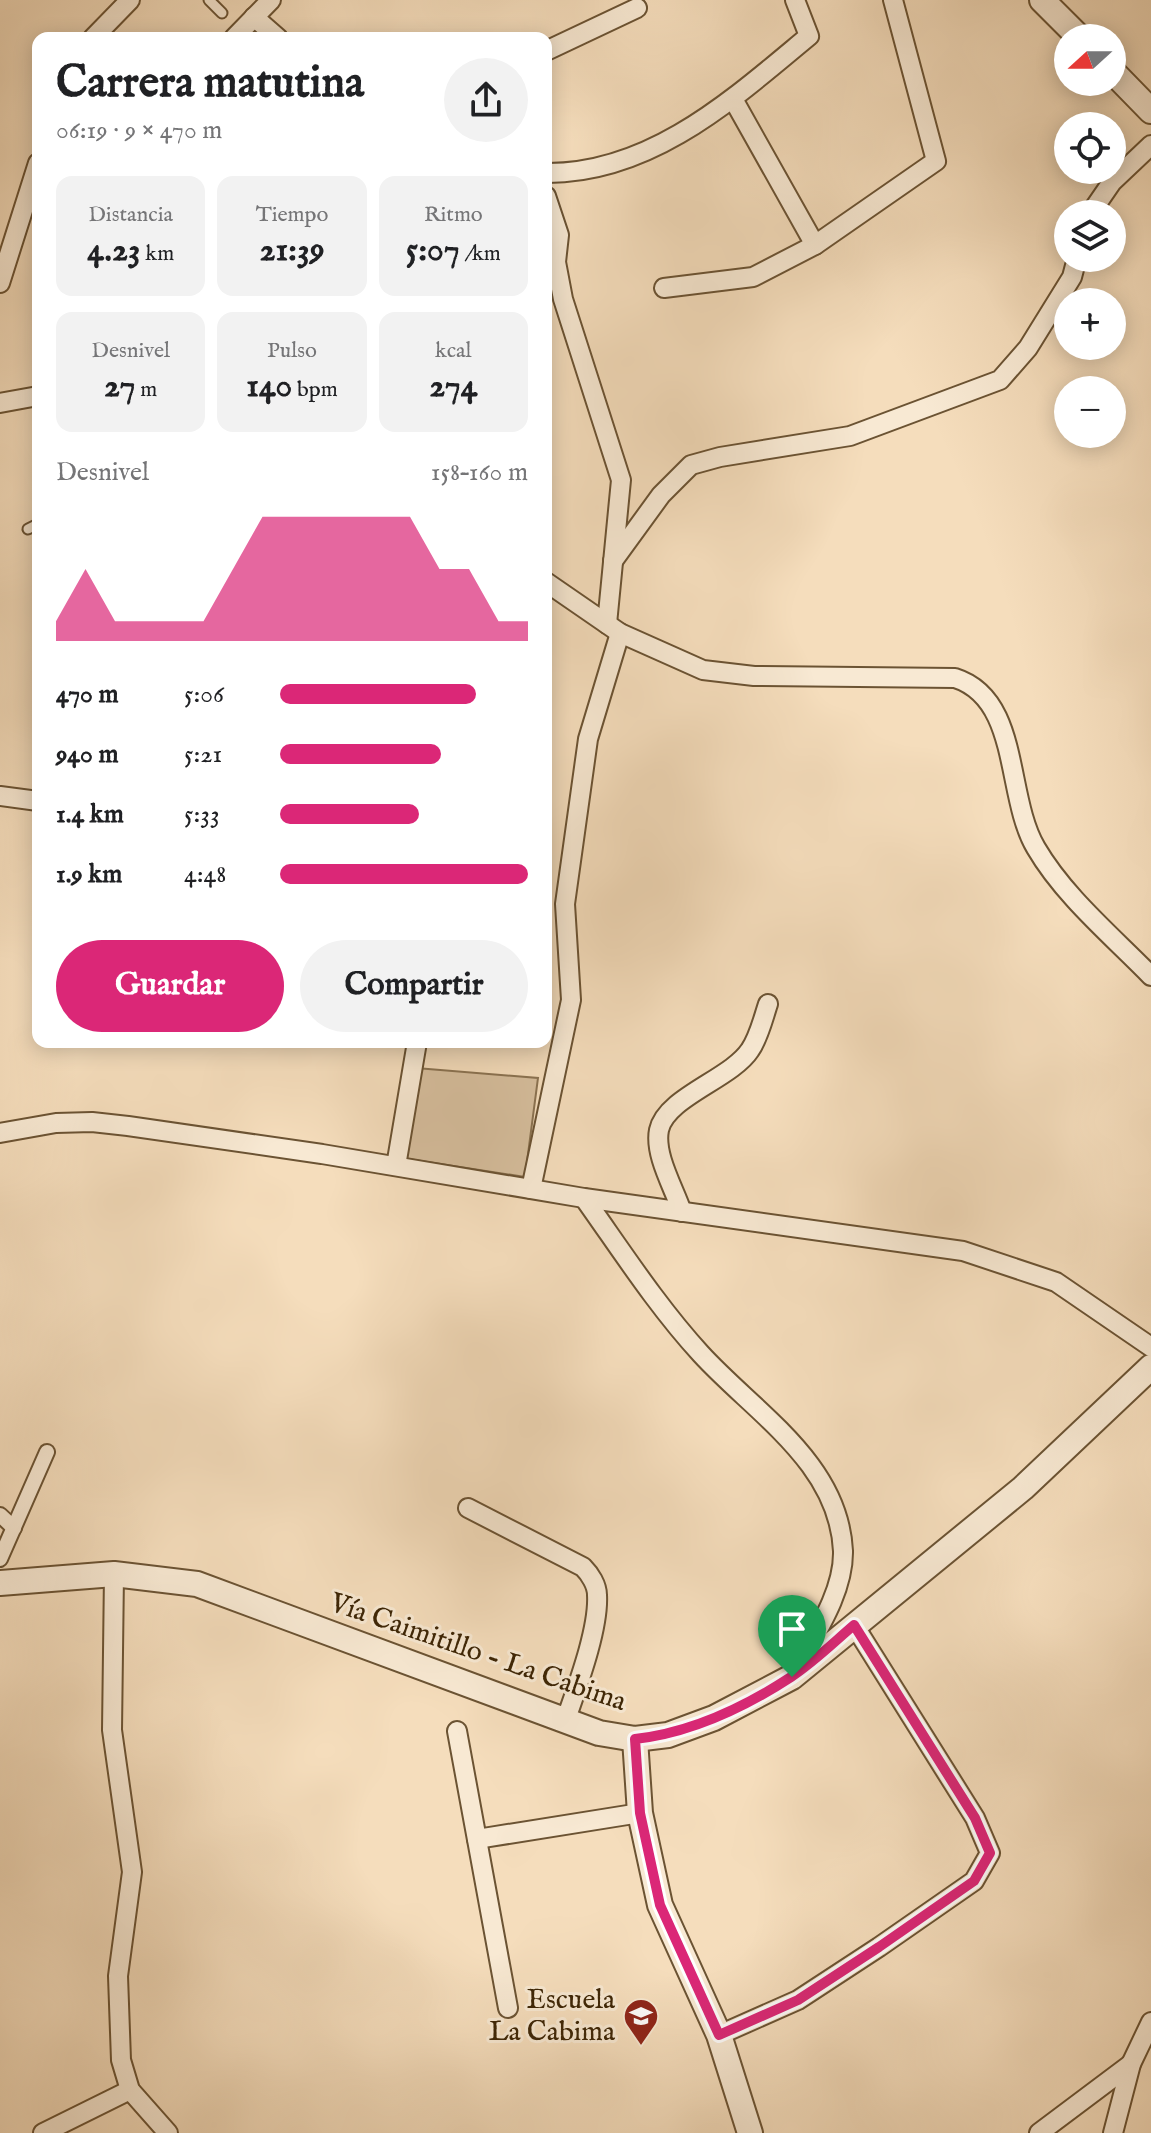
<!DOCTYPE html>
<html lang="es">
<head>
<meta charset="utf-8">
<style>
  body { margin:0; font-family:"IM FELL English",serif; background:#f2f2f2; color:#202124; height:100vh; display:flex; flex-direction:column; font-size:30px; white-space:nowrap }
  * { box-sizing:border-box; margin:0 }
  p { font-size:26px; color:#757577 }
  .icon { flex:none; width:44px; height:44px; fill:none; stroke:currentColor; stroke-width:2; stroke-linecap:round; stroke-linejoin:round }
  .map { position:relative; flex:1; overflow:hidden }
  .drawer { position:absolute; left:32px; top:32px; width:520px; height:1016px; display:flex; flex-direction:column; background:#fff; border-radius:16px; box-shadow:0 4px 20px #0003 }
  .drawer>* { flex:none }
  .needle { width:52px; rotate:249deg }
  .tools { position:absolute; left:1054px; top:24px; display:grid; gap:16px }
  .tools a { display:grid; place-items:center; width:72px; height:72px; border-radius:50%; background:#fff; box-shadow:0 4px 20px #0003; font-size:40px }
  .pin { position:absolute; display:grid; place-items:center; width:68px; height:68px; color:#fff; margin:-82px -34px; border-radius:50% 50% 50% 0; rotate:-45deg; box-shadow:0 0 8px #0007 }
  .pin .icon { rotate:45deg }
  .round { display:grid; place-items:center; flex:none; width:84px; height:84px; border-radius:42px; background:#f2f2f2 }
  .overview { display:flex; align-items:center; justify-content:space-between; height:136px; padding:0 24px }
  h1 { font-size:44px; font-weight:800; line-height:60px }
  .stats { display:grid; grid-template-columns:repeat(3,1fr); gap:12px; height:136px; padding:8px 24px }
  .stats div { display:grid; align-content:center; border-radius:16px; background:#f2f2f2; text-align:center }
  .stats b { font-size:34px; font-weight:800 }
  .stats small { font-size:22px; font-weight:400 }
  .stats p { font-size:22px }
  .chart { height:224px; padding:16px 24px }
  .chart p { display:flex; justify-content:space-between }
  .chart svg { width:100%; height:144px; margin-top:8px; fill:#db2777; opacity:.7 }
  .action { display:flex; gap:16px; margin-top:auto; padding:16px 24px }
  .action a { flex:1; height:92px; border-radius:48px; background:#db2777; color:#fff; font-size:32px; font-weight:800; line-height:92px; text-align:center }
  .action a+a { background:#f2f2f2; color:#202124 }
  ul { padding:0 24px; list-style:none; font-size:26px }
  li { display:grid; grid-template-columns:128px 96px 1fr; align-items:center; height:60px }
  li i { height:20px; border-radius:10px; background:#db2777 }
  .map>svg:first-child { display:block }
  .green { fill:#d6be9d; stroke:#8a7251; stroke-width:2 }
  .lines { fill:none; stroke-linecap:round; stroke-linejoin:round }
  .service-casing { stroke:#6b5333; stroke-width:13 }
  .pedestrian-casing { stroke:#6b5333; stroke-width:18 }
  .minor-casing { stroke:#6b5333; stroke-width:22 }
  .tertiary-casing { stroke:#6b5333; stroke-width:28 }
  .service { stroke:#f8e9d3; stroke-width:9 }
  .pedestrian { stroke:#f8e9d3; stroke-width:14 }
  .minor { stroke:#f8e9d3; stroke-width:18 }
  .tertiary { stroke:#f8e9d3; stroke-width:24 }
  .route-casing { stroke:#fff; stroke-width:16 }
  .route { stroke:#db2777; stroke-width:10 }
  .labels { text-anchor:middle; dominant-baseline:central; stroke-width:6; stroke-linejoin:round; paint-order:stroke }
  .street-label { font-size:28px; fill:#3d2505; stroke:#f8e9d3 }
  .poi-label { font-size:28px; fill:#3d2505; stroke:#f8e9d3; text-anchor:end }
</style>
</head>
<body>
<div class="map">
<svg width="1151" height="2133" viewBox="0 0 1151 2133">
  <rect width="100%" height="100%" fill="#f5ddbc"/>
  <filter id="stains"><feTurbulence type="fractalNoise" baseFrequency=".0025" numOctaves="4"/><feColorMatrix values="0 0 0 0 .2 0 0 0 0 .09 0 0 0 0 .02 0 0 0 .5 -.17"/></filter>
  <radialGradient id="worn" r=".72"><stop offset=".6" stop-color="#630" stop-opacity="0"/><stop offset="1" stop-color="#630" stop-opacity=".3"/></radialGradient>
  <polygon class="green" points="416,1068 538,1078 525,1177 402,1158"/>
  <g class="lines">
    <g class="service-casing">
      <g id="service">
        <polyline points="209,0 222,13"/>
        <polyline points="28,529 38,524"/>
      </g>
    </g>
    <g class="pedestrian-casing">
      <g id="pedestrian">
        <polyline points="0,1515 14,1528"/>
        <polyline points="0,1559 47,1452"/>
      </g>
    </g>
    <g class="minor-casing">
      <g id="minor">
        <polyline points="254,17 278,38"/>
        <polyline points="93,38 130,0"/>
        <polyline points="234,38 271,0"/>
        <polyline points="546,51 637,8"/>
        <polyline points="733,99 815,245"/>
        <path d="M 546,173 C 651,174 733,99 809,36 L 795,0"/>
        <polyline points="546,196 559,235 556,262 563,299 621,480 607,624"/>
        <polyline points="1090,214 1112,182 1151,145"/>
        <polyline points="0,283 38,163"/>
        <polyline points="664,288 753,277 815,245 936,161 893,0"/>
        <polyline points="0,403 38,396"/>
        <polyline points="613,561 661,495 691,465 720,457 850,436 1000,380 1028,348 1072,277 1077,258"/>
        <path d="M 546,582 L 620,633 L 703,670 L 754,676 L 955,678 C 1021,699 1005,796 1036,848 C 1064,896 1112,936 1151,976"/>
        <polyline points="0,796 38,801"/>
        <polyline points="0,1133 56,1123 92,1122 128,1126 322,1154 584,1198 963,1251 1056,1282 1151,1347"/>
        <polyline points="396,1166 417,1042"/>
        <polyline points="531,1189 571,1000 565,904 588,739 620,633"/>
        <path d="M 584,1198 C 621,1250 657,1306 701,1354 C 755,1413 839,1463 843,1551 C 844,1592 815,1634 796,1669"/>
        <path d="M 682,1212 C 674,1188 654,1155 659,1130 C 666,1097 731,1079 750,1050 C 759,1037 763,1019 768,1004"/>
        <path d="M 468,1508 L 583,1567 C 590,1574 597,1585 597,1595 C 599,1629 577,1687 566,1719"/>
        <polyline points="114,1574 112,1730 132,1872 118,1976 121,2060 130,2090 168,2133"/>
        <polyline points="457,1731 508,2008"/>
        <polyline points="477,1839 640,1813"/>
        <polyline points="719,2035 798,2000 879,1947 974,1881 990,1853 975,1818 854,1625"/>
        <polyline points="43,2133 130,2090"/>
        <polyline points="1039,2133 1131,2064"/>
        <polyline points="1113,2133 1131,2064 1151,2022"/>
      </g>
    </g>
    <g class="tertiary-casing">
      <g id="tertiary">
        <polyline points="1042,0 1080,38"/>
        <polyline points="1112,71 1151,111"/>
        <polyline points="0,1583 114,1574 197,1584 599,1733 635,1739 668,1735 714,1718 792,1677 1023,1488 1151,1367"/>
        <polyline points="635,1739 640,1813 660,1905 719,2035 750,2133"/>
      </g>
    </g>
    <use href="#service" class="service"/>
    <use href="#pedestrian" class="pedestrian"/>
    <use href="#minor" class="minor"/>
    <use href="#tertiary" class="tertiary"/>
  </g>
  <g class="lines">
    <g class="route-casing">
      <path id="route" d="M 854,1625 L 975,1818 L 990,1853 L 974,1881 L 879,1947 L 798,2000 L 719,2035 L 660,1905 L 640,1813 L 635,1739 C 690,1733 745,1707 791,1677 C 814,1662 834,1642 854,1625 Z"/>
    </g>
    <use href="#route" class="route"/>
  </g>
  <defs>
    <g id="school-pin" transform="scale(1.8)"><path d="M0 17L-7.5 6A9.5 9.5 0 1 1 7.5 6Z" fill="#8f2418" stroke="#f8e9d3"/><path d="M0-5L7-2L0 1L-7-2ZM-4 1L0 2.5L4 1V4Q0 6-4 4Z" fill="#fff"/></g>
  </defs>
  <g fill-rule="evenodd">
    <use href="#school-pin" x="641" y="2016"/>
  </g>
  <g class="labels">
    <g class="street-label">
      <text transform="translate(478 1653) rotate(19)">Vía Caimitillo - La Cabima</text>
    </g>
    <g class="poi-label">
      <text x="615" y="2000">Escuela<tspan x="615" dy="32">La Cabima</tspan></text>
    </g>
  </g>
  <rect width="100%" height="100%" filter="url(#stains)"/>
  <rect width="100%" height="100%" fill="url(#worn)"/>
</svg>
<div class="tools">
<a><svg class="needle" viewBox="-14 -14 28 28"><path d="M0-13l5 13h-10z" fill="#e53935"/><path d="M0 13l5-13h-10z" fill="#757577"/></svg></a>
<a><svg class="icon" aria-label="locate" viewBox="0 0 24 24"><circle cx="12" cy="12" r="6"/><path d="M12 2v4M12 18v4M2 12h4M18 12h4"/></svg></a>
<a><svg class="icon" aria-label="layers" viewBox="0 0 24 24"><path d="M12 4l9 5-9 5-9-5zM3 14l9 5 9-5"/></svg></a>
<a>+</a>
<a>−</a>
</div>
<div class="pin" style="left:792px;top:1677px;background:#1e9e55"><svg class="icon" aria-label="arrive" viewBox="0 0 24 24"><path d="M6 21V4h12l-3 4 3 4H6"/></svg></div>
<section class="drawer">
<div class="overview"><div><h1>Carrera matutina</h1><p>06:19 · 9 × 470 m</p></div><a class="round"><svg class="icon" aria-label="share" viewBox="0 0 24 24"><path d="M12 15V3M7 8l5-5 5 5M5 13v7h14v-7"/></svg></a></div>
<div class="stats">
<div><p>Distancia</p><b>4.23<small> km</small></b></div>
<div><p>Tiempo</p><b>21:39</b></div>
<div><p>Ritmo</p><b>5:07<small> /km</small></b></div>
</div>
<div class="stats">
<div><p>Desnivel</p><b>27<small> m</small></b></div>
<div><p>Pulso</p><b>140<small> bpm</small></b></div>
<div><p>kcal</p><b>274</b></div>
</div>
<div class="chart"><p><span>Desnivel</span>158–160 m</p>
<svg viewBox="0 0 160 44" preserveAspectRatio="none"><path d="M0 44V38L10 22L20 38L30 38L40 38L50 38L60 22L70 6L80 6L90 6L100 6L110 6L120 6L130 22L140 22L150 38L160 38V44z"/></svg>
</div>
<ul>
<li><b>470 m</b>5:06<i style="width:79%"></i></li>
<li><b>940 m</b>5:21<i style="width:65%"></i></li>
<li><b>1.4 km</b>5:33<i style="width:56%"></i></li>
<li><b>1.9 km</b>4:48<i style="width:100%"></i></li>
</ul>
<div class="action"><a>Guardar</a><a>Compartir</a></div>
</section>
</div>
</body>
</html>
